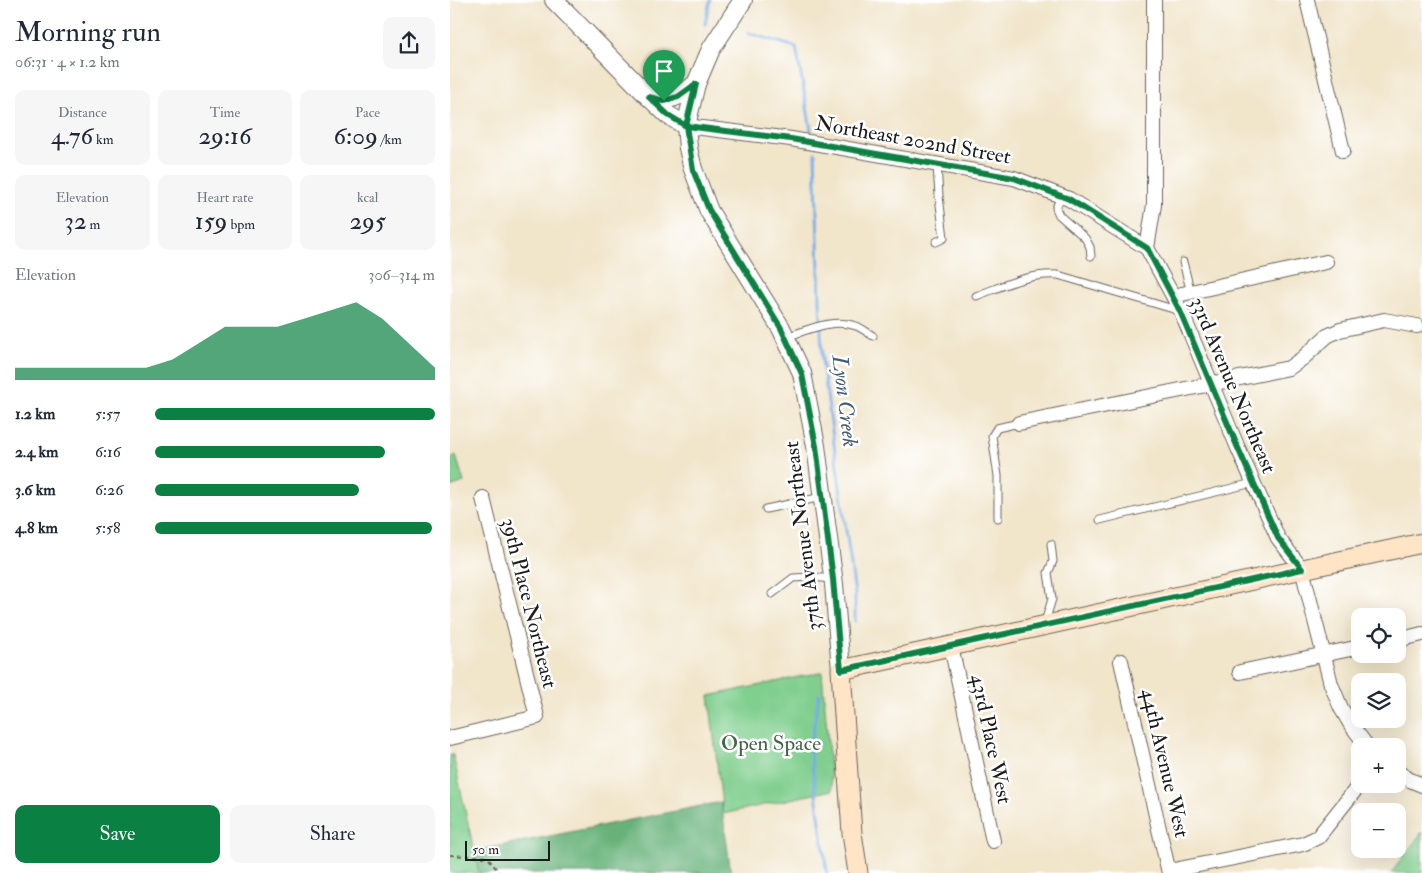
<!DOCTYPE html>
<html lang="en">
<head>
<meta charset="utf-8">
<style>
  body { margin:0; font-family:"IM FELL Double Pica",serif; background:#f6f6f7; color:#1f2937; height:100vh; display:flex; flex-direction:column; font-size:19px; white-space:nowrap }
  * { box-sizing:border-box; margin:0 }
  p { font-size:16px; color:#747a83 }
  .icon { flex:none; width:28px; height:28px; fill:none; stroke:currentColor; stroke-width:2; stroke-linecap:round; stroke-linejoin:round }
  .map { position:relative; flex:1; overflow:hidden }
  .details { display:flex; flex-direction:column; background:#fff; width:450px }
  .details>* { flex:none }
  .fabs { position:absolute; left:901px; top:608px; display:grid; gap:10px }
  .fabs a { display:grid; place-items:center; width:55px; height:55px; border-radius:10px; background:#fff; box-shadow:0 5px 20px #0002; font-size:25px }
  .scale { position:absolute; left:15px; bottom:12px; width:85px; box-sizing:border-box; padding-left:5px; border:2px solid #1c1c1c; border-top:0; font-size:14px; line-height:18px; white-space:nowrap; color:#1c1c1c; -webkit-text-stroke:4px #fff; paint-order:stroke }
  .pin { position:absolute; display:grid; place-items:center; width:42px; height:42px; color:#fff; margin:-51px -21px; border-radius:50% 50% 50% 0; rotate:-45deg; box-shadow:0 0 5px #0007 }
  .pin .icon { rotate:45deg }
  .round { display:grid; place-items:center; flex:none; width:52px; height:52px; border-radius:10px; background:#f6f6f7 }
  .overview { display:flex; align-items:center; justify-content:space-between; height:85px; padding:0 15px }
  h1 { font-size:28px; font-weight:600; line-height:38px }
  .figures { display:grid; grid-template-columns:repeat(3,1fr); gap:8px; height:85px; padding:5px 15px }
  .figures div { display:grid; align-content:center; border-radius:10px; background:#f6f6f7; text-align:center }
  .figures b { font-size:25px; font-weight:600 }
  .figures small { font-size:14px; font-weight:400 }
  .figures p { font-size:14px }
  .chart { height:140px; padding:10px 15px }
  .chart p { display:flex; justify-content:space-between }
  .chart svg { width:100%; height:90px; margin-top:5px; fill:#0b8043; opacity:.7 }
  .button { display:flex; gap:10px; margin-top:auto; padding:10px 15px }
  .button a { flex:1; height:58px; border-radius:10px; background:#0b8043; color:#fff; font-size:20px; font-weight:600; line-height:58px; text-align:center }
  .button a+a { background:#f6f6f7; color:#1f2937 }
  ul { padding:0 15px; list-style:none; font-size:16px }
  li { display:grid; grid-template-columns:80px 60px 1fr; align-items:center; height:38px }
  li i { height:12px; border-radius:6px; background:#0b8043 }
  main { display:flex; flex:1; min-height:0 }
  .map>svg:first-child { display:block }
  .green { fill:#81cf8f; stroke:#4e7656 }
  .forest { fill:#68b27a; stroke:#42674b }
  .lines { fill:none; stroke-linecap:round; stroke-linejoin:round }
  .stream { stroke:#76ace4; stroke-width:3 }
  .service-casing { stroke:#676259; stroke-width:9 }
  .minor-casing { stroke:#676259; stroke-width:16 }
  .tertiary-casing { stroke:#676259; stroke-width:20 }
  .secondary-casing { stroke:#676259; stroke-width:21 }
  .path { stroke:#676259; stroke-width:2; stroke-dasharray:4 4; stroke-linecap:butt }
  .service { stroke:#fff; stroke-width:7 }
  .minor { stroke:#fff; stroke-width:14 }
  .tertiary { stroke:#fff; stroke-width:18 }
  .secondary { stroke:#ffe4c6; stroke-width:19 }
  .route-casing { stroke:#fff; stroke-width:10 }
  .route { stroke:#0b8043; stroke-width:6 }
  .labels { text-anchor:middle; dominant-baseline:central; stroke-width:5; stroke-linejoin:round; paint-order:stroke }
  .street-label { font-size:21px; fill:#1c1c1c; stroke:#fff }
  .park-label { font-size:21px; fill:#44644a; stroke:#fff }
  .water-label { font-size:22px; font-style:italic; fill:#445d76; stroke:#fff }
</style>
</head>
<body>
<main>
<section class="details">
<div class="overview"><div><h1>Morning run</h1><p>06:31 · 4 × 1.2 km</p></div><a class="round"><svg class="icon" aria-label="share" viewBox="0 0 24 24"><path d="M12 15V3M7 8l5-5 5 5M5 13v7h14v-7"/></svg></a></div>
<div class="figures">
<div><p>Distance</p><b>4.76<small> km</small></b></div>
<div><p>Time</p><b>29:16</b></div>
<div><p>Pace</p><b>6:09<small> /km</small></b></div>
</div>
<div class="figures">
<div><p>Elevation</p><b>32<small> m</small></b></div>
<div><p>Heart rate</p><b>159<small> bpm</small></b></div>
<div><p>kcal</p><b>295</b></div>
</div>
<div class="chart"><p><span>Elevation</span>306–314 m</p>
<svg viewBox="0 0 160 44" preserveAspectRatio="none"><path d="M0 44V38L10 38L20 38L30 38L40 38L50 38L60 34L70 26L80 18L90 18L100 18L110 14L120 10L130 6L140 14L150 26L160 38V44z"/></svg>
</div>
<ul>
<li><b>1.2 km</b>5:57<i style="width:100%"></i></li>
<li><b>2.4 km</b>6:16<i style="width:82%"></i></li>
<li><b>3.6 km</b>6:26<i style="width:73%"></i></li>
<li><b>4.8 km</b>5:58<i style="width:99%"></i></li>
</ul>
<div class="button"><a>Save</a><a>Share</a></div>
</section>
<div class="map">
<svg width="972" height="873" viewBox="0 0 972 873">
  <rect width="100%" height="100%" fill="#fff"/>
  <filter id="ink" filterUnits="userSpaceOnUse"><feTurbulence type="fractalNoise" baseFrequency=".02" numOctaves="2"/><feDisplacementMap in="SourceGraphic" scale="10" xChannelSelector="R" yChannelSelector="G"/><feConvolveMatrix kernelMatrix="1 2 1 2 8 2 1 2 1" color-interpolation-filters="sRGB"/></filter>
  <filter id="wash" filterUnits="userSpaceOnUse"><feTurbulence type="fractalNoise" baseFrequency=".0096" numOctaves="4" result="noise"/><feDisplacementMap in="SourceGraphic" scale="20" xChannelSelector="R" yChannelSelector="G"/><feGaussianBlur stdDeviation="1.12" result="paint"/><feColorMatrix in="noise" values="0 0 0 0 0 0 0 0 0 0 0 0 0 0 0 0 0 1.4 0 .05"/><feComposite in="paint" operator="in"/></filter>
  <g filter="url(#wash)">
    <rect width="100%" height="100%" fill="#f1e5ca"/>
    <g class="green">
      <polygon points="6,456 14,482 0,487 0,458"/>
      <polygon points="372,672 382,790 273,814 259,696"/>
      <polygon points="0,755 3,755 29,873 0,873"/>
      <polygon points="972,832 972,873 941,873"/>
    </g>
    <polygon class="forest" points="271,802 281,873 29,873 24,851"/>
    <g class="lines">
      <g class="stream">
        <polyline points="255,24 260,0"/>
        <polyline points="298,33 346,47 361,130"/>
        <polyline points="365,153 372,359 405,594 405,621"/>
        <polyline points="369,694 360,750 377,873"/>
      </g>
    </g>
  </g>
  <g filter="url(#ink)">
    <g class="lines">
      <g class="service-casing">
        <g id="service">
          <polyline points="611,196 606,208 609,215 635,238 640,247 641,256"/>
          <polyline points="486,242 494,238 489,196 487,165"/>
          <polyline points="733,262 741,293"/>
          <path d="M 526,296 C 553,286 579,273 608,275 L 730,311"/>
          <path d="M 336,337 C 358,330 382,318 406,326 C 412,328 418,333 423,336"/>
          <polyline points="316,509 372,497"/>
          <polyline points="548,518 548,476 542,436 547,428 569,423"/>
          <polyline points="650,520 803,483"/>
          <polyline points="322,594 343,578 361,577 383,579"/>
          <polyline points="595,622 602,599 598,573 603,561 601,544"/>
        </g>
      </g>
      <g class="minor-casing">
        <g id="minor">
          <polyline points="704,0 704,205 697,248 731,311 788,448 828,538 852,569 881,684 891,708 901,725 917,746"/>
          <polyline points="857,0 893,151"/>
          <polyline points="236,126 341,139 564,178 619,199 697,248"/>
          <polyline points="723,296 876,262"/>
          <polyline points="569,423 839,368 853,358 877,336 890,330 934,320 967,326"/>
          <polyline points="948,640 972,634"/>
          <polyline points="501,646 543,841"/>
          <polyline points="671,661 719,873"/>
          <polyline points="790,672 910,647"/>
          <polyline points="0,738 87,717 33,498"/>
          <polyline points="948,772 960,780 972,785"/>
          <polyline points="719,871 853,844 868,837 910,784"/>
        </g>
      </g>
      <g class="tertiary-casing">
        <g id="tertiary">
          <polyline points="104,0 199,97 218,115 236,126"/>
          <polyline points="293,0 261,49 246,84 236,126 238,148 243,169 259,211 331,328 352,373 366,446 384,584 391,670"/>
          <path d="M 199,97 C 222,102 228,97 246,84"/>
        </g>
      </g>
      <g class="secondary-casing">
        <polyline id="secondary" points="408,873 402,833 391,670 972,543"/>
      </g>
      <polyline class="path" points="0,855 38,857 49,873"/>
      <use href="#service" class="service"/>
      <use href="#minor" class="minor"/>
      <use href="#tertiary" class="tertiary"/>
      <use href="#secondary" class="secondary"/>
    </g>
  </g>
  <g class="lines" filter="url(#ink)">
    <g class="route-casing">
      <polyline id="route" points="214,101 199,97 218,115 236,126 243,170 259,210 331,328 352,374 366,446 383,579 391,670 852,569 828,538 788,448 730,311 697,248 619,199 564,178 341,139 236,126 246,84 228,97 214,101"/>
    </g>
    <use href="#route" class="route"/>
  </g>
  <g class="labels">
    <g class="street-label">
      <text transform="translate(463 140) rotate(10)">Northeast 202nd Street</text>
      <text transform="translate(783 385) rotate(67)">33rd Avenue Northeast</text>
      <text transform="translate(353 536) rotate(-97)">37th Avenue Northeast</text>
      <text transform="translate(79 603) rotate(76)">39th Place Northeast</text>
      <text transform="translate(541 739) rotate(78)">43rd Place West</text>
      <text transform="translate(715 763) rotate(77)">44th Avenue West</text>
    </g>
    <g class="park-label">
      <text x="321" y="743">Open Space</text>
    </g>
    <g class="water-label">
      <text transform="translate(395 401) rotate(83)">Lyon Creek</text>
    </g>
  </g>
</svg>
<div class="fabs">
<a><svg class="icon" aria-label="locate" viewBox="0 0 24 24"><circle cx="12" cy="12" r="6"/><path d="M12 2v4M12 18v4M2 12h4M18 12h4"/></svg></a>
<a><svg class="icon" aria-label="layers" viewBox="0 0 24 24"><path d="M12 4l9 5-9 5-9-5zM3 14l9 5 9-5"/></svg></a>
<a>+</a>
<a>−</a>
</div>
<div class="scale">50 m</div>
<div class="pin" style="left:214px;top:101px;background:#1e9e55"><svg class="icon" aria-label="arrive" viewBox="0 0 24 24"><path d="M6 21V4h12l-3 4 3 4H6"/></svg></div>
</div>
</main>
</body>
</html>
